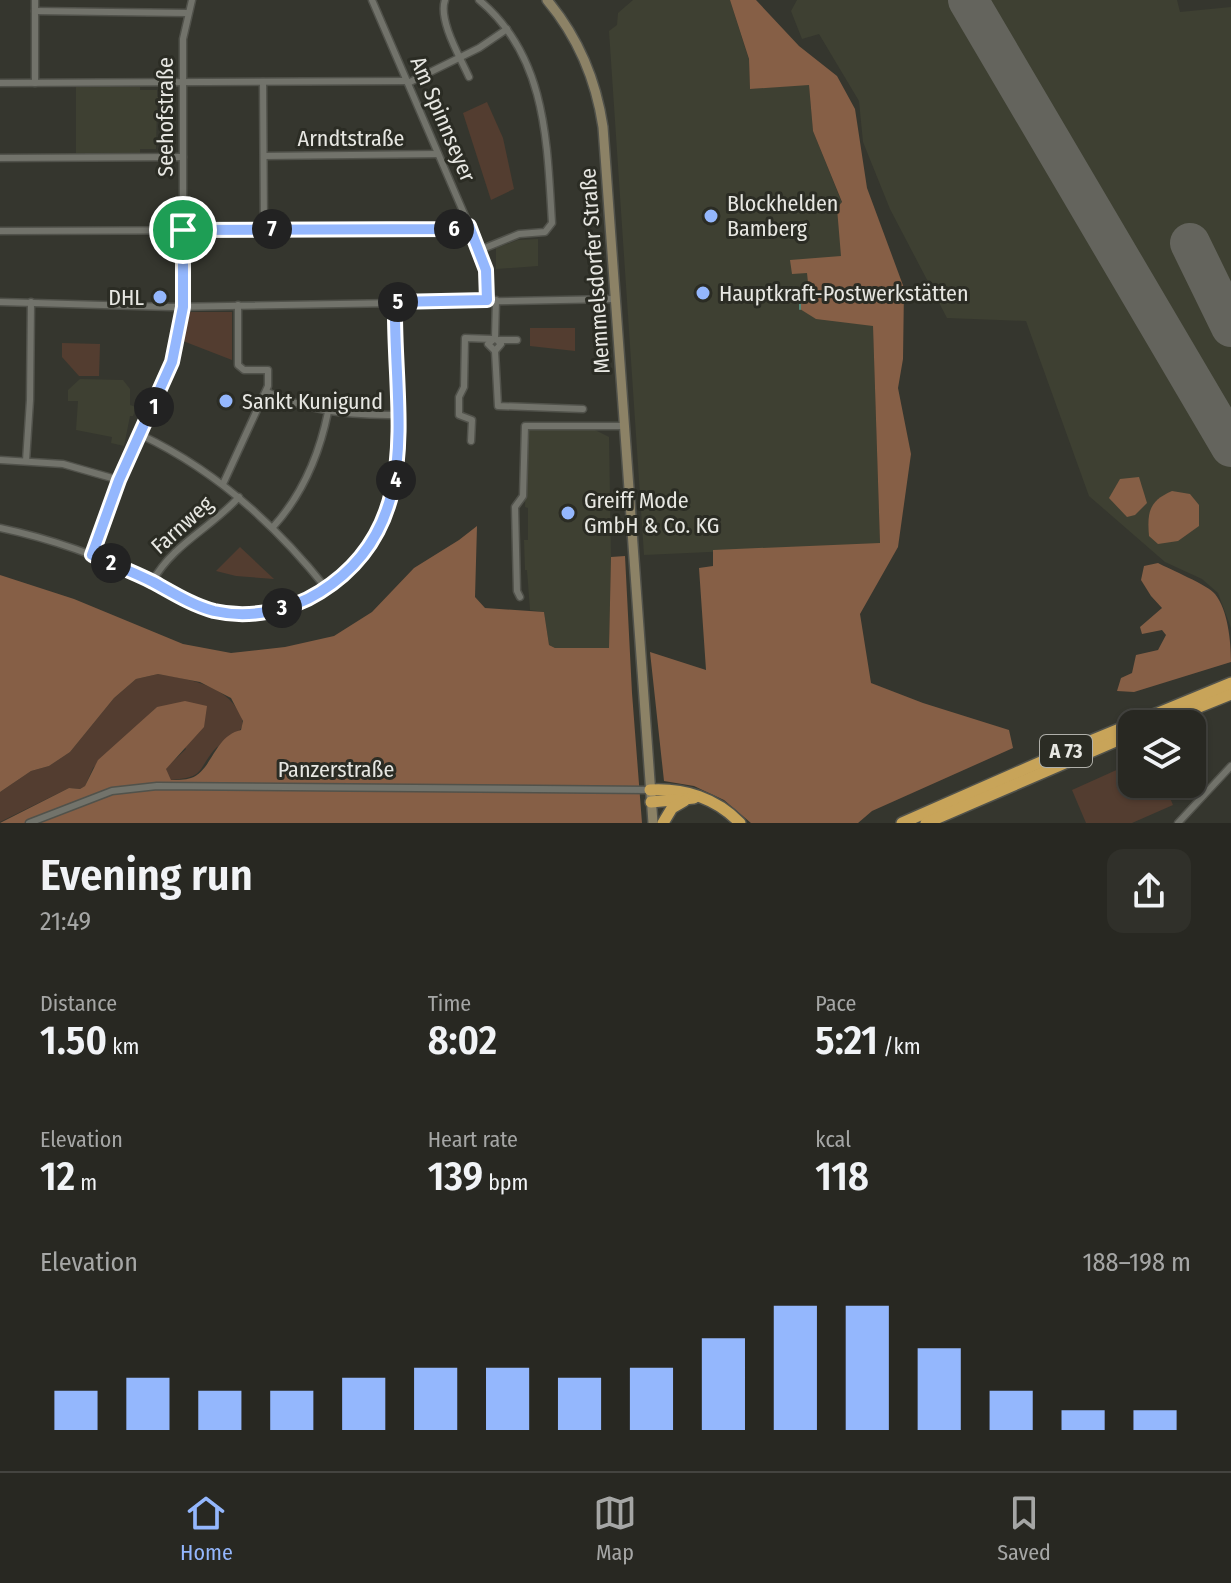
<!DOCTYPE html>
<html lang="en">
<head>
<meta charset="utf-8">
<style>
  body { margin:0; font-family:"Fira Sans Condensed",sans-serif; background:#30302a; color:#f1f3f6; height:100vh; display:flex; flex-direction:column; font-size:30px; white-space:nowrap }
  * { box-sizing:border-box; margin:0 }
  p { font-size:26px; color:#a5a6a5 }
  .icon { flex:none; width:44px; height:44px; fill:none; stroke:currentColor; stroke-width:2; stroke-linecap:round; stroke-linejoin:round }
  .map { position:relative; height:823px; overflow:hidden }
  .details { display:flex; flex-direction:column; background:#282822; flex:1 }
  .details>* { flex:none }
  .tools { position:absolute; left:1118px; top:710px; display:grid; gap:16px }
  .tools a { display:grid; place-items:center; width:88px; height:88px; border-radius:16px; background:#282822; box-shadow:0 2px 6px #0004,0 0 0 2px #444440; font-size:40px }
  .pin { position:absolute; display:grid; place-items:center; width:68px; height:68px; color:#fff; margin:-34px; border:4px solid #fff; border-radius:50%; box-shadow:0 2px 8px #0007 }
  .km { position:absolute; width:40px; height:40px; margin:-20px; border-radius:50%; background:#222; color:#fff; font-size:22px; line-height:40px; text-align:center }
  .round { display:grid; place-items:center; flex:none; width:84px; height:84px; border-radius:16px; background:#30302a }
  .headline { display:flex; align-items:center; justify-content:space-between; height:136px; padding:0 40px }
  h1 { font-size:44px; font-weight:600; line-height:60px }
  .stats { display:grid; grid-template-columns:repeat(3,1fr); gap:12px; height:136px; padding:8px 40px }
  .stats div { display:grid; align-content:center }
  .stats b { font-size:40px; font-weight:600 }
  .stats small { font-size:22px; font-weight:400 }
  .stats p { font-size:22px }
  .chart { height:224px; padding:16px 40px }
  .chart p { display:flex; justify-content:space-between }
  .chart svg { width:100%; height:144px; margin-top:8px; stroke:#94b7fd; stroke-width:6 }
  .tabs { display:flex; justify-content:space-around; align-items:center; height:112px; border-top:2px solid #444440; background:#282822; font-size:22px; color:#a5a6a5 }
  .tabs a { display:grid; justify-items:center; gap:4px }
  .tabs .active { color:#94b7fd }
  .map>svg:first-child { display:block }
  .built { fill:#3e4032 }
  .green { fill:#533d30 }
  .forest { fill:#865f46 }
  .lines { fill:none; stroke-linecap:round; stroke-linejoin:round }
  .stream { stroke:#518778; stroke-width:2 }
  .runway { stroke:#64645d; stroke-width:40 }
  .street-casing { stroke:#51524b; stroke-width:9 }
  .secondary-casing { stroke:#51524b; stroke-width:12 }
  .highway-casing { stroke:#51524b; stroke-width:14 }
  .street { stroke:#72736b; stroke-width:6 }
  .secondary { stroke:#8c8266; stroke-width:9 }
  .highway { stroke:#c8a459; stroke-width:11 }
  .route-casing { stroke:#fff; stroke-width:16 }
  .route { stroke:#94b7fd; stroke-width:10 }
  .poi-dot { fill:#94b7fd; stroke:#2b2c24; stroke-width:3 }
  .labels { text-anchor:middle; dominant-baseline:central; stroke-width:6; stroke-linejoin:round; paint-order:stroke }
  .shield { fill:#2b2c24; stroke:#afafa9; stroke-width:2 }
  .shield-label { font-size:20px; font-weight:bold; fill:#e7e7e2 }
  .street-label { font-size:22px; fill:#e7e7e2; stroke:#2b2c24 }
  .poi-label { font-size:22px; fill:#e7e7e2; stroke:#2b2c24; text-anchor:start }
</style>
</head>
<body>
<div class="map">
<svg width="1231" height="823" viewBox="0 0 1231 823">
  <rect width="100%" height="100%" fill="#35362e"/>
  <g class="built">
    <polygon points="633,0 730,0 749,60 750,89 809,84 813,131 842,203 873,325 880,544 644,555 609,31 617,25 618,13"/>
    <polygon points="797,0 1177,0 1180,12 1231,7 1231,628 1218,593 1202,579 1165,562 1089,496 1026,321 947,318 890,209 863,142 859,101 819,34 802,39 791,11"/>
    <polygon points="76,87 140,87 140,90 157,90 157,97 161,97 161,106 157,106 156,149 140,149 140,153 76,153"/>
    <polygon points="538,239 538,266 496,269 496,248 518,240"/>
    <polygon points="80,379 123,380 130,389 130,405 136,407 133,416 130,416 124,446 111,443 112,437 76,430 78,401 68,401 68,390"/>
    <polygon points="527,428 593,429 609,437 611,557 609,649 555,648 549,645 544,612 530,610 527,570 525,570 524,540 528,540 528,508 525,507"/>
  </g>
  <g class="green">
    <polygon points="487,102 503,138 514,189 491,200 463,113"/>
    <polygon points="187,312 232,312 232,360 183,341"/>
    <polygon points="530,328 575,328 575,351 530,346"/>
    <polygon points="62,343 100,344 99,376 79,376 62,357"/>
    <polygon points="240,547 274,579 236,576 216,571"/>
    <path d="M 158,674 C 188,679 225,684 240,714 C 243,719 244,726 239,731 C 233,739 221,742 214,750 C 196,773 204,777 171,780 L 165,769 L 186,749 L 157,707 L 93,768 L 85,786 L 80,789 L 69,788 L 0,822 L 0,792 L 31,771 L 49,766 L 70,752 L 114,698 L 136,679 Z"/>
    <polygon points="1132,763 1132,784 1164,784 1173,805 1132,823 1086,823 1072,790"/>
  </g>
  <g class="forest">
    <polygon points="730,0 756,0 799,46 837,76 855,109 867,188 904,288 903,359 898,388 911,454 898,547 860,614 871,683 923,703 1009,730 1013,748 872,811 858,823 751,823 724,800 694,786 664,781 650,652 706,670 699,568 713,566 713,550 880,543 873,326 816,319 800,309 800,303 810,302 807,273 792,274 790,260 841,256 837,208 842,202 813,131 809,85 750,89 749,59"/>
    <polygon points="1139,477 1147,503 1135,515 1127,517 1109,498 1120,479"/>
    <path d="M 1172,491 L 1190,494 L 1199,505 L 1199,526 L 1178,541 L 1158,544 L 1149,536 C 1147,512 1149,501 1172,491 Z"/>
    <path d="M 477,526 L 475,597 L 485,608 L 544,612 L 549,645 L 555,648 L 609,648 L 611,557 L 625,556 L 632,693 L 642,823 L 0,823 L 69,788 L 80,789 L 85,786 L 98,760 L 157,707 L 185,701 L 207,706 L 204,727 L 166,769 L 171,780 C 177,780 185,780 191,778 C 212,771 214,736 241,730 L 243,721 L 231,698 L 200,682 L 158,674 L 136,679 L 114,698 L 70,752 L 49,766 L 31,771 L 0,792 L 0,575 L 74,599 L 183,644 L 231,653 L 285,647 L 334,636 L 372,612 L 414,568 L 459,540 Z"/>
    <path d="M 1158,563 C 1169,569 1208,585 1215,594 C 1228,610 1231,642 1231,662 L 1134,692 L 1117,691 L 1121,678 L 1132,673 L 1136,655 L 1158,650 L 1166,635 L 1162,630 L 1142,634 L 1140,627 L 1162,608 L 1151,596 L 1141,580 L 1144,566 Z"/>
  </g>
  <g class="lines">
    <polyline class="stream" points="800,309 800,303"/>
    <g class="runway">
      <polyline points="968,0 1231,447"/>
      <polyline points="1190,243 1231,327"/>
    </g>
    <g class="street-casing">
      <g id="street">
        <polyline points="35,0 35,83"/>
        <polyline points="372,0 484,260 487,277 487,300"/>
        <path d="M 445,0 C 438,20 460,57 469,77"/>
        <path d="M 479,0 C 547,56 547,143 552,223 L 545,232 L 519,234 L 480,250"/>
        <polyline points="35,11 187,13"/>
        <polyline points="263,82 264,229"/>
        <polyline points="0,83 406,81"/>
        <polyline points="408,83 479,48 507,29"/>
        <polyline points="264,156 438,154"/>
        <polyline points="0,158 183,157"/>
        <polyline points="0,231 459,229 469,226"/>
        <polyline points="0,302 171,307 614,299"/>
        <polyline points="495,338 488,344 495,351 501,344 495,338 496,300"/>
        <polyline points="499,340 517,340"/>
        <polyline points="495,351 498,406 583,409"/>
        <path d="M 267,392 C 310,412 351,415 398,415"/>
        <path d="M 141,435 C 215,470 275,524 326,588"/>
        <polyline points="471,441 472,420 459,415 459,397 464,387 465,338 492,339"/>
        <polyline points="0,460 63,464 119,480"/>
        <polyline points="26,461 30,400 31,302"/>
        <polyline points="223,484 268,386 268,370 244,370 238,365 238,305"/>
        <path d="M 273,527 C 303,494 319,456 328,412"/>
        <path d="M 0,528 C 52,539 102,557 149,580 C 168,589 184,602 204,608 C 240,619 283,614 316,594 C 427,529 394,410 395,302"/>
        <polyline points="92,555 119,480 165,382 179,332 183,291 183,39 192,0"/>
        <path d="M 152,582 C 173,544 211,528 239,497"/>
        <polyline points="520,597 517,591 515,507 523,496 525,426 624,426"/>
        <polyline points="29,823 112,791 157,786 650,790"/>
        <polyline points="1178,823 1231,766"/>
      </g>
    </g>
    <g class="secondary-casing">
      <path id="secondary" d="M 547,0 C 578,37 596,80 603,127 L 653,823"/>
    </g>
    <g class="highway-casing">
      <g id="highway">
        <polyline points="1157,724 1231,694"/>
        <path d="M 650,790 C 684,788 716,798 740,823"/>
        <polyline points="651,802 694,798"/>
        <polyline points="663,823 672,808 684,801"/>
        <polyline points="902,823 1066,751 1231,683"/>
        <polyline points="926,823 1132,734"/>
      </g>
    </g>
    <use href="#street" class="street"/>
    <use href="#secondary" class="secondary"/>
    <use href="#highway" class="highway"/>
  </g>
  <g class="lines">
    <g class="route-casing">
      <path id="route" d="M 469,226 L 486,270 L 487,300 L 395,302 C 393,408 427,525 320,592 C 290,611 249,619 214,611 C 192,605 173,593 153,582 C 133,572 112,564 92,555 L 119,480 L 172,362 L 183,307 L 183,230 L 459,229 Z"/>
    </g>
    <use href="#route" class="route"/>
  </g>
  <g class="poi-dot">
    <circle cx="711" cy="216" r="8"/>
    <circle cx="703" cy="293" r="8"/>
    <circle cx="160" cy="297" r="8"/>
    <circle cx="226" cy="401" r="8"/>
    <circle cx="568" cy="513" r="8"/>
  </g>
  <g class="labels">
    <rect class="shield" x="1040" y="735" width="52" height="32" rx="6"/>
    <g class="shield-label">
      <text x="1066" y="751">A 73</text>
    </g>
    <g class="street-label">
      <text transform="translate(165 117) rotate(-90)">Seehofstraße</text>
      <text transform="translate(443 119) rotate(67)">Am Spinnseyer</text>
      <text x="351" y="138">Arndtstraße</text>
      <text transform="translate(595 271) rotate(-94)">Memmelsdorfer Straße</text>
      <text transform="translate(182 525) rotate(-42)">Farnweg</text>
      <text x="336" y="769">Panzerstraße</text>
    </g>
    <g class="poi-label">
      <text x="727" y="203">Blockhelden<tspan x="727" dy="25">Bamberg</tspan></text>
      <text x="719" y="293">Hauptkraft-Postwerkstätten</text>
      <text x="144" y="297" text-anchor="end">DHL</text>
      <text x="242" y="401">Sankt Kunigund</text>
      <text x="584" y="500">Greiff Mode<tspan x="584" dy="25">GmbH &amp; Co. KG</tspan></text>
    </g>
  </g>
</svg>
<div class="tools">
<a><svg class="icon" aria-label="layers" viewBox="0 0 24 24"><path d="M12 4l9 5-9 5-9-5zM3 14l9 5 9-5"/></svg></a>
</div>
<div class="pin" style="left:183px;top:230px;background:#1e9e55"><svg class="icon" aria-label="arrive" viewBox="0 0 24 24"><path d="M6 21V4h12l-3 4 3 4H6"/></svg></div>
<b class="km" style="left:154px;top:407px">1</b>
<b class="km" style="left:111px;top:563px">2</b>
<b class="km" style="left:282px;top:608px">3</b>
<b class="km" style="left:396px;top:480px">4</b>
<b class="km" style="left:398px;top:302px">5</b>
<b class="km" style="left:454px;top:229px">6</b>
<b class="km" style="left:272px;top:229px">7</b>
</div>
<section class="details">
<div class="headline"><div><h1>Evening run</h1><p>21:49</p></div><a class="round"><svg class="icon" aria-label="share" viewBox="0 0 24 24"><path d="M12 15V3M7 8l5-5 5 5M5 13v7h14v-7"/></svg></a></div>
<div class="stats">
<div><p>Distance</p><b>1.50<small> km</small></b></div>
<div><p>Time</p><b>8:02</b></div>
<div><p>Pace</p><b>5:21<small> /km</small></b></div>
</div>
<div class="stats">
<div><p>Elevation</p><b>12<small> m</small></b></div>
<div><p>Heart rate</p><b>139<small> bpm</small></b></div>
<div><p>kcal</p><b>118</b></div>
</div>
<div class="chart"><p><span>Elevation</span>188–198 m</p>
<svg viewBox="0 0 160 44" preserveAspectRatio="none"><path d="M5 44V32M15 44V28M25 44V32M35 44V32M45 44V28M55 44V25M65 44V25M75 44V28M85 44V25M95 44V16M105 44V6M115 44V6M125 44V19M135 44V32M145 44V38M155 44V38"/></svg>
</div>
</section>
<nav class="tabs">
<a class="active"><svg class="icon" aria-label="home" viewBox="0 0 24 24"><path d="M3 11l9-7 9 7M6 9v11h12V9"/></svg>Home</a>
<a><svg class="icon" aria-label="map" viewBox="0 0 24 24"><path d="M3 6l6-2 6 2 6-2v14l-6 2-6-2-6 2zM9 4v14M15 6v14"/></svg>Map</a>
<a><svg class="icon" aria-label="saved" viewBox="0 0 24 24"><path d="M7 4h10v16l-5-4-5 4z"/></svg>Saved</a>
</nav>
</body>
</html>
